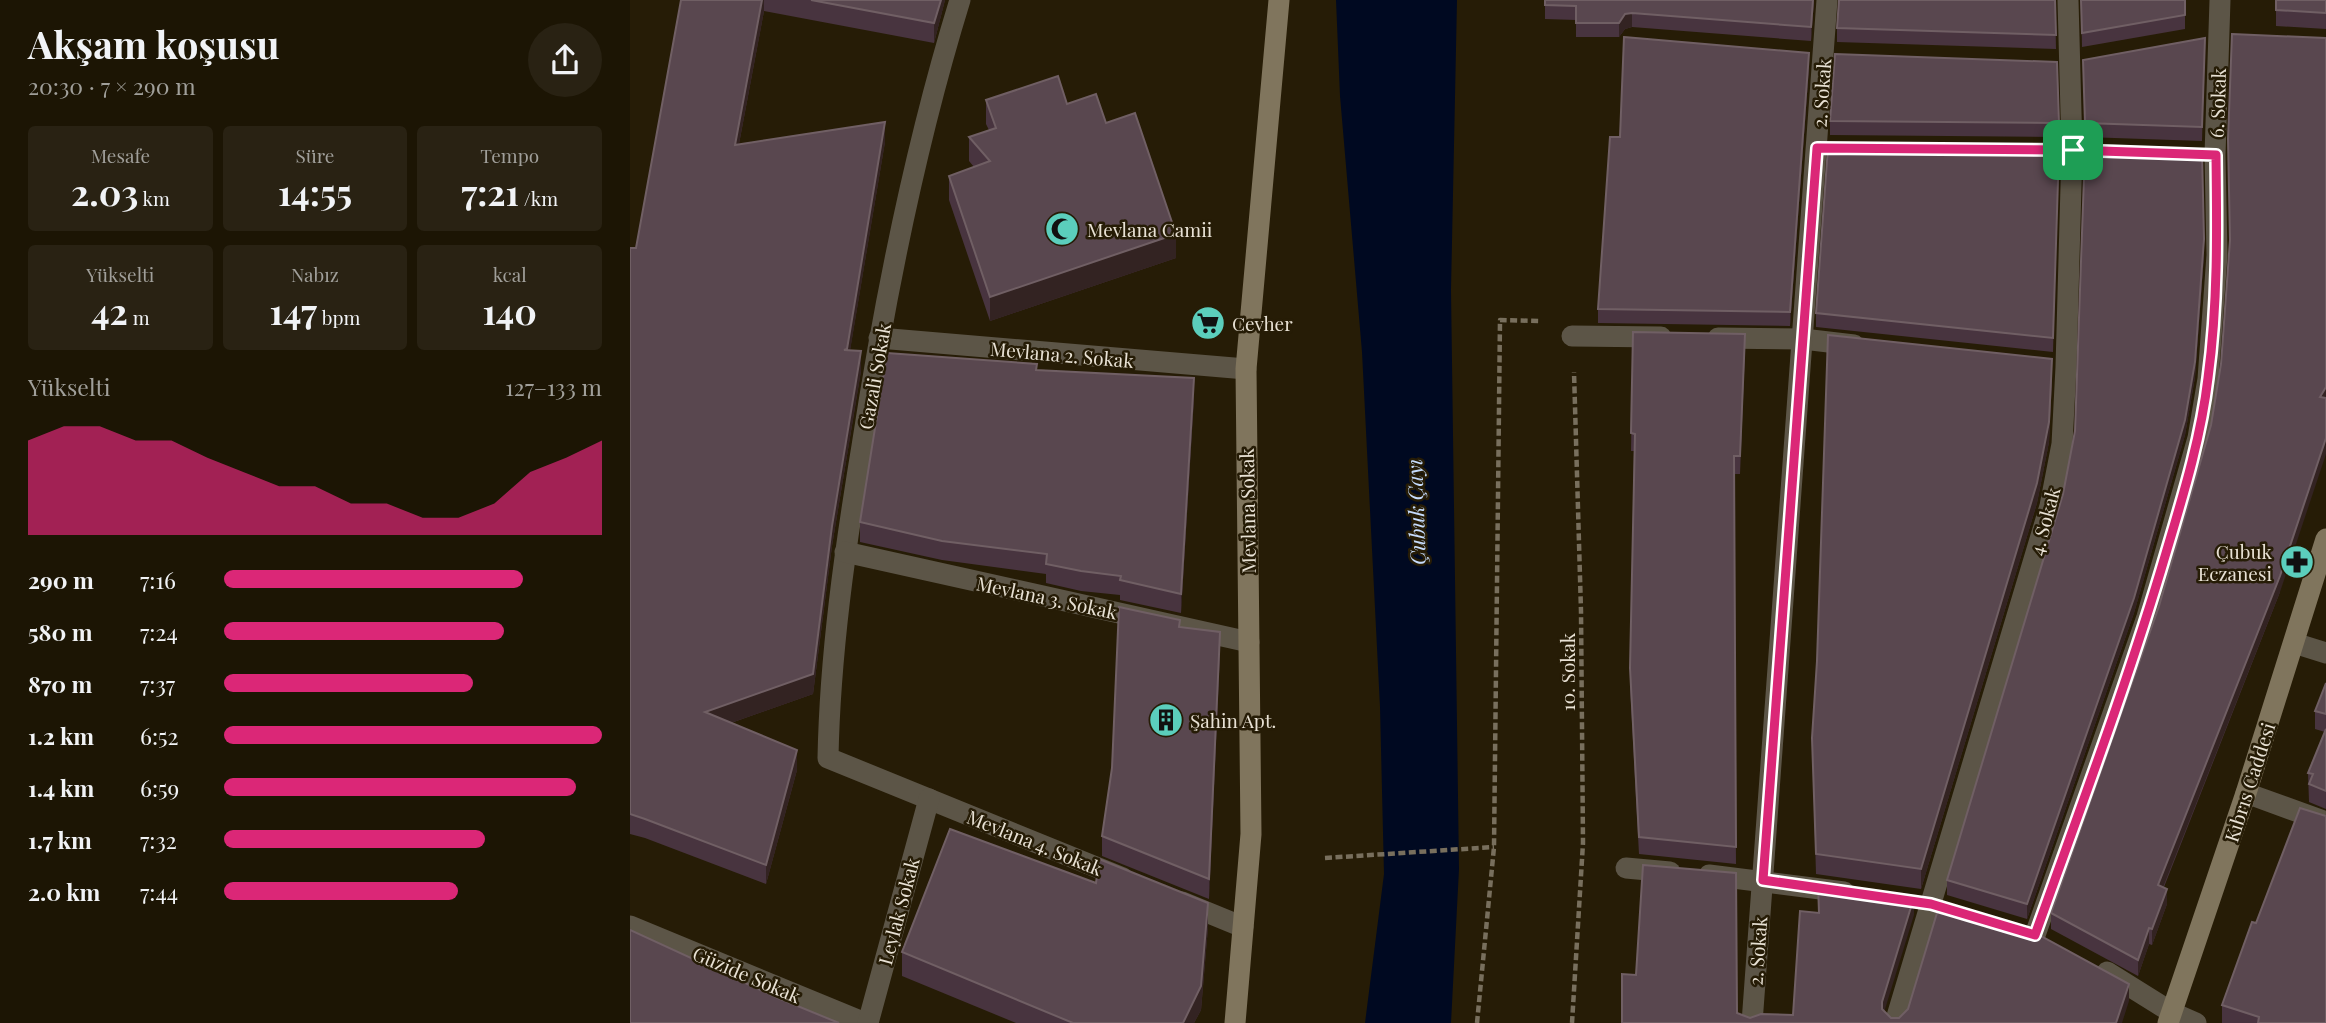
<!DOCTYPE html>
<html lang="tr">
<head>
<meta charset="utf-8">
<style>
  body { margin:0; font-family:"Playfair Display",serif; background:#292213; color:#f1f3f6; height:100vh; display:flex; flex-direction:column; font-size:26px; white-space:nowrap }
  * { box-sizing:border-box; margin:0 }
  p { font-size:23px; color:#a09f9a }
  .icon { flex:none; width:38px; height:38px; fill:none; stroke:currentColor; stroke-width:2; stroke-linecap:round; stroke-linejoin:round }
  .map { position:relative; flex:1; overflow:hidden }
  .details { display:flex; flex-direction:column; background:#1c1504; width:630px }
  .details>* { flex:none }
  .pin { position:absolute; display:grid; place-items:center; width:60px; height:60px; color:#fff; margin:-30px; border-radius:14px; box-shadow:0 4px 10px #0006 }
  .round { display:grid; place-items:center; flex:none; width:74px; height:74px; border-radius:37px; background:#292213 }
  .overview { display:flex; align-items:center; justify-content:space-between; height:119px; padding:0 28px }
  h1 { font-size:38px; font-weight:700; line-height:52px }
  .figures { display:grid; grid-template-columns:repeat(3,1fr); gap:10px; height:119px; padding:7px 28px }
  .figures div { display:grid; align-content:center; border-radius:7px; background:#292213; text-align:center }
  .figures b { font-size:35px; font-weight:700 }
  .figures small { font-size:19px; font-weight:400 }
  .figures p { font-size:19px }
  .chart { height:196px; padding:14px 28px }
  .chart p { display:flex; justify-content:space-between }
  .chart svg { width:100%; height:126px; margin-top:7px; fill:#db2777; opacity:.7 }
  ul { padding:0 28px; list-style:none; font-size:23px }
  li { display:grid; grid-template-columns:112px 84px 1fr; align-items:center; height:52px }
  li i { height:18px; border-radius:9px; background:#db2777 }
  main { display:flex; flex:1; min-height:0 }
  .map>svg:first-child { display:block }
  .water { fill:#000921 }
  .lines { fill:none; stroke-linecap:round; stroke-linejoin:round }
  .path { stroke:#786f5d; stroke-width:4.5; stroke-dasharray:7 3.5; stroke-linecap:butt }
  .lane { stroke:#5c5547; stroke-width:21 }
  .street { stroke:#5c5547; stroke-width:21 }
  .secondary { stroke:#80755d; stroke-width:21 }
  .wall { fill:#48343f }
  .shaded-wall { fill:#332322 }
  .building { fill:#59474f; stroke:#705f64; stroke-width:2 }
  .route-casing { stroke:#fff; stroke-width:14 }
  .route { stroke:#db2777; stroke-width:9 }
  .labels { text-anchor:middle; dominant-baseline:central; stroke-width:5; stroke-linejoin:round; paint-order:stroke }
  .street-label { font-size:19px; fill:#e8e1d4; stroke:#261c06 }
  .poi-label { font-size:19px; fill:#e8e1d4; stroke:#261c06; text-anchor:start }
  .water-label { font-size:21px; font-style:italic; fill:#c7ddfe; stroke:#261c06 }
</style>
</head>
<body>
<main>
<section class="details">
<div class="overview"><div><h1>Akşam koşusu</h1><p>20:30 · 7 × 290 m</p></div><a class="round"><svg class="icon" aria-label="share" viewBox="0 0 24 24"><path d="M12 15V3M7 8l5-5 5 5M5 13v7h14v-7"/></svg></a></div>
<div class="figures">
<div><p>Mesafe</p><b>2.03<small> km</small></b></div>
<div><p>Süre</p><b>14:55</b></div>
<div><p>Tempo</p><b>7:21<small> /km</small></b></div>
</div>
<div class="figures">
<div><p>Yükselti</p><b>42<small> m</small></b></div>
<div><p>Nabız</p><b>147<small> bpm</small></b></div>
<div><p>kcal</p><b>140</b></div>
</div>
<div class="chart"><p><span>Yükselti</span>127–133 m</p>
<svg viewBox="0 0 160 44" preserveAspectRatio="none"><path d="M0 44V11L10 6L20 6L30 11L40 11L50 17L60 22L70 27L80 27L90 33L100 33L110 38L120 38L130 33L140 22L150 17L160 11V44z"/></svg>
</div>
<ul>
<li><b>290 m</b>7:16<i style="width:79%"></i></li>
<li><b>580 m</b>7:24<i style="width:74%"></i></li>
<li><b>870 m</b>7:37<i style="width:66%"></i></li>
<li><b>1.2 km</b>6:52<i style="width:100%"></i></li>
<li><b>1.4 km</b>6:59<i style="width:93%"></i></li>
<li><b>1.7 km</b>7:32<i style="width:69%"></i></li>
<li><b>2.0 km</b>7:44<i style="width:62%"></i></li>
</ul>
</section>
<div class="map">
<svg width="1696" height="1023" viewBox="0 0 1696 1023">
  <rect width="100%" height="100%" fill="#261c06"/>
  <polygon class="water" points="706,0 827,0 821,290 829,869 821,1023 735,1023 754,874 750,707 732,352 710,96"/>
  <g class="lines">
    <g class="path">
      <polyline points="695,858 864,847"/>
      <polyline points="847,1023 864,847 870,320 910,321"/>
      <polyline points="942,1023 953,843 951,611 944,372"/>
    </g>
    <g class="lane">
      <polyline points="942,336 1031,337"/>
      <polyline points="1088,338 1173,339 1224,345"/>
    </g>
    <g class="street">
      <path d="M 330,0 C 285,146 255,296 232,446 C 215,549 200,654 198,758 L 493,878"/>
      <polyline points="249,338 616,369"/>
      <polyline points="215,552 619,642"/>
      <polyline points="1664,643 1696,653"/>
      <polyline points="1616,793 1696,822"/>
      <polyline points="996,868 1040,872"/>
      <polyline points="1079,875 1214,892"/>
      <polyline points="552,902 613,927"/>
      <polyline points="0,926 235,1023"/>
      <polyline points="1405,935 1517,617 1568,438 1578,379 1587,255 1585,155 1590,0"/>
      <polyline points="1477,972 1541,1012 1566,1023"/>
      <polyline points="238,1023 299,799"/>
      <polyline points="1122,1023 1197,0"/>
      <polyline points="1265,1023 1420,506 1432,444 1436,367 1442,150 1438,0"/>
    </g>
    <g class="secondary">
      <polyline points="605,1023 621,834 616,369 649,0"/>
      <polyline points="1538,1023 1616,793 1696,539"/>
    </g>
  </g>
  <g class="wall">
    <polygon points="51,0 315,0 304,43 134,11 109,144 255,142 220,350 231,371 202,546 183,694 101,723 167,770 136,884 15,838 0,834 0,248 6,248"/>
    <polygon points="915,0 1184,0 1181,41 1002,27 995,29 989,37 946,37 946,20 915,19"/>
    <polygon points="1425,0 1426,49 1207,42 1207,28"/>
    <polygon points="1451,0 1555,0 1555,29 1452,47"/>
    <polygon points="1696,0 1696,29 1646,26 1646,10"/>
    <polygon points="1575,38 1572,141 1455,137 1453,60"/>
    <polygon points="1427,62 1429,137 1200,135 1200,121"/>
    <polygon points="1179,67 1160,326 968,323 968,309 990,137"/>
    <polygon points="356,100 437,104 476,123 546,258 360,321 319,200 319,176 344,167 339,161 339,137 359,130 356,124"/>
    <polygon points="1429,149 1423,352 1186,327 1186,313"/>
    <polygon points="1574,255 1565,377 1555,435 1504,613 1397,919 1317,895 1317,880 1433,494"/>
    <polygon points="1003,332 1115,351 1110,474 1104,474 1106,864 1009,854 1000,685 1004,451 1001,451"/>
    <polygon points="1591,364 1650,592 1534,887 1537,904 1522,945 1519,944 1508,976 1421,929 1421,913 1529,606 1581,425"/>
    <polygon points="407,370 564,398 551,613 490,600 490,595 451,591 416,583 416,574 312,560 230,542 230,522"/>
    <polygon points="1422,379 1419,442 1407,503 1291,889 1186,874 1182,738"/>
    <polygon points="550,628 590,652 579,899 472,856 472,836"/>
    <polygon points="1696,683 1696,809 1679,802 1678,773 1695,732 1685,729 1685,711"/>
    <polygon points="466,883 578,927 571,1010 564,1023 386,1023 272,976 272,952"/>
    <polygon points="1626,923 1696,1023 1592,1023 1592,1005"/>
  </g>
  <g class="shaded-wall">
    <polygon points="132,0 134,0 134,11 105,165 105,145"/>
    <polygon points="311,0 315,0 304,43 304,23"/>
    <polygon points="1183,0 1184,0 1181,41 1181,27"/>
    <polygon points="1002,13 1002,27 995,29 989,37 989,23 995,14"/>
    <polygon points="1179,53 1179,67 1160,326 1160,312"/>
    <polygon points="255,122 255,142 217,369 214,350"/>
    <polygon points="546,234 546,258 360,321 360,297"/>
    <polygon points="1574,239 1574,255 1565,377 1555,435 1504,613 1397,919 1397,904"/>
    <polygon points="231,351 231,371 202,546 183,694 75,732 75,712 202,526"/>
    <polygon points="1422,359 1419,442 1407,503 1291,889 1291,869"/>
    <polygon points="564,378 564,398 551,613 551,594"/>
    <polygon points="1696,387 1696,403 1690,397"/>
    <polygon points="1696,438 1696,454 1650,592 1528,900 1528,885"/>
    <polygon points="590,632 590,652 579,899 579,879"/>
    <polygon points="167,750 167,770 136,884 136,865"/>
    <polygon points="1537,889 1537,904 1522,945 1522,929"/>
    <polygon points="1284,897 1284,915 1252,1019 1252,1002"/>
    <polygon points="578,903 578,927 571,1010 564,1023 553,1023"/>
    <polygon points="1519,928 1519,944 1508,976 1508,960"/>
    <polygon points="1499,984 1499,1001 1492,1023 1486,1023"/>
  </g>
  <g class="building">
    <polygon points="51,0 132,0 105,145 255,122 217,349 214,350 231,351 202,526 183,674 75,712 167,750 136,865 15,819 0,814 0,248 6,248"/>
    <polygon points="181,0 311,0 304,23"/>
    <polygon points="915,0 1183,0 1181,27 1002,13 995,14 989,23 946,23 946,6 915,5"/>
    <polygon points="1209,0 1425,0 1426,35 1207,28"/>
    <polygon points="1451,0 1555,0 1555,15 1452,33"/>
    <polygon points="1646,0 1696,0 1696,13 1646,10"/>
    <polygon points="1602,34 1696,38 1696,387 1690,397 1696,398 1696,438 1650,576 1528,885 1537,889 1522,929 1519,928 1508,960 1421,913 1529,606 1581,425 1591,364 1600,240 1598,139"/>
    <polygon points="994,37 1179,53 1160,312 968,309 980,137 990,137"/>
    <polygon points="1575,38 1572,127 1455,123 1453,60"/>
    <polygon points="1205,54 1427,62 1429,123 1200,121"/>
    <polygon points="428,76 437,104 466,94 476,123 505,113 546,234 360,297 319,176 360,161 339,137 366,128 356,100"/>
    <polygon points="1198,147 1429,149 1423,338 1186,313"/>
    <polygon points="1455,148 1572,152 1574,239 1565,362 1555,420 1504,598 1397,904 1317,880 1433,494 1445,431"/>
    <polygon points="1003,332 1115,334 1110,456 1104,456 1106,847 1009,837 1000,668 1005,434 1001,433"/>
    <polygon points="1198,335 1422,359 1419,422 1407,483 1291,869 1186,854 1182,738 1187,661"/>
    <polygon points="257,353 407,364 406,370 564,378 551,594 490,580 491,576 451,571 416,564 417,554 312,541 230,522"/>
    <polygon points="489,607 550,620 549,627 590,632 579,879 472,836 482,768"/>
    <polygon points="1696,683 1696,714 1685,711"/>
    <polygon points="1696,729 1696,791 1679,784 1683,774 1678,773"/>
    <polygon points="1670,808 1696,816 1696,1023 1628,1023 1629,1017 1592,1005 1622,922 1626,923"/>
    <polygon points="320,829 466,883 469,859 578,903 571,986 553,1023 443,1023 272,952"/>
    <polygon points="1013,865 1106,873 1107,1013 1120,1018 1131,1014 1163,1015 1170,911 1189,913 1188,883 1284,897 1252,1002 1252,1009 1261,1018 1269,1018 1278,1009 1310,903 1400,930 1499,984 1486,1023 992,1023 992,974 1006,975"/>
    <polygon points="0,930 148,998 209,1023 0,1023"/>
  </g>
  <g class="lines">
    <g class="route-casing">
      <path id="route" d="M 1187,148 L 1443,150 L 1586,155 C 1587,230 1588,304 1578,378 C 1571,438 1553,496 1536,553 C 1498,682 1450,809 1405,935 L 1301,904 L 1133,880 Z"/>
    </g>
    <use href="#route" class="route"/>
  </g>
  <defs>
    <g id="mosque-disc" transform="scale(1.75)"><circle r="9.5" fill="#5bcebc" stroke="#261c06"/><path d="M3.5-4.9A6 6 0 1 0 3.5 4.9A5 5 0 1 1 3.5-4.9Z" fill="#111"/></g>
    <g id="supermarket-disc" transform="scale(1.75)"><circle r="9.5" fill="#5bcebc" stroke="#261c06"/><path d="M-6-5.5h2.5l.6 2H6L4.5 2H-2.5L-4.4-4H-6ZM-1.5 3.2a1.3 1.3 0 1 0 .1 0ZM3 3.2a1.3 1.3 0 1 0 .1 0Z" fill="#111"/></g>
    <g id="pharmacy-disc" transform="scale(1.75)"><circle r="9.5" fill="#5bcebc" stroke="#261c06"/><path d="M-2-6h4v4h4v4h-4v4h-4v-4h-4v-4h4Z" fill="#111"/></g>
    <g id="building-disc" transform="scale(1.75)"><circle r="9.5" fill="#5bcebc" stroke="#261c06"/><path d="M-4-6H4V6H1V3H-1V6H-4ZM-2.5-4.3h1.7v1.8h-1.7ZM.8-4.3h1.7v1.8H.8ZM-2.5-1h1.7V.8h-1.7ZM.8-1h1.7V.8H.8Z" fill="#111"/></g>
  </defs>
  <g fill-rule="evenodd">
    <use href="#mosque-disc" x="432" y="229"/>
    <use href="#supermarket-disc" x="578" y="323"/>
    <use href="#pharmacy-disc" x="1667" y="562"/>
    <use href="#building-disc" x="536" y="720"/>
  </g>
  <g class="labels">
    <g class="street-label">
      <text transform="translate(1191 93) rotate(-86)">2. Sokak</text>
      <text transform="translate(1587 103) rotate(-88)">6. Sokak</text>
      <text transform="translate(432 354) rotate(5)">Mevlana 2. Sokak</text>
      <text transform="translate(244 376) rotate(-80)">Gazali Sokak</text>
      <text transform="translate(617 511) rotate(-91)">Mevlana Sokak</text>
      <text transform="translate(1414 521) rotate(-75)">4. Sokak</text>
      <text transform="translate(417 597) rotate(12)">Mevlana 3. Sokak</text>
      <text transform="translate(937 672) rotate(-90)">10. Sokak</text>
      <text transform="translate(1619 782) rotate(-72)">Kıbrıs Caddesi</text>
      <text transform="translate(405 842) rotate(22)">Mevlana 4. Sokak</text>
      <text transform="translate(268 911) rotate(-75)">Leylak Sokak</text>
      <text transform="translate(1127 951) rotate(-86)">2. Sokak</text>
      <text transform="translate(117 974) rotate(23)">Güzide Sokak</text>
    </g>
    <g class="poi-label">
      <text x="457" y="229">Mevlana Camii</text>
      <text x="602" y="323">Cevher</text>
      <text x="1642" y="551" text-anchor="end">Çubuk<tspan x="1642" dy="22">Eczanesi</tspan></text>
      <text x="560" y="720">Şahin Apt.</text>
    </g>
    <g class="water-label">
      <text transform="translate(785 512) rotate(-92)">Çubuk Çayı</text>
    </g>
  </g>
</svg>
<div class="pin" style="left:1443px;top:150px;background:#1e9e55"><svg class="icon" aria-label="arrive" viewBox="0 0 24 24"><path d="M6 21V4h12l-3 4 3 4H6"/></svg></div>
</div>
</main>
</body>
</html>
